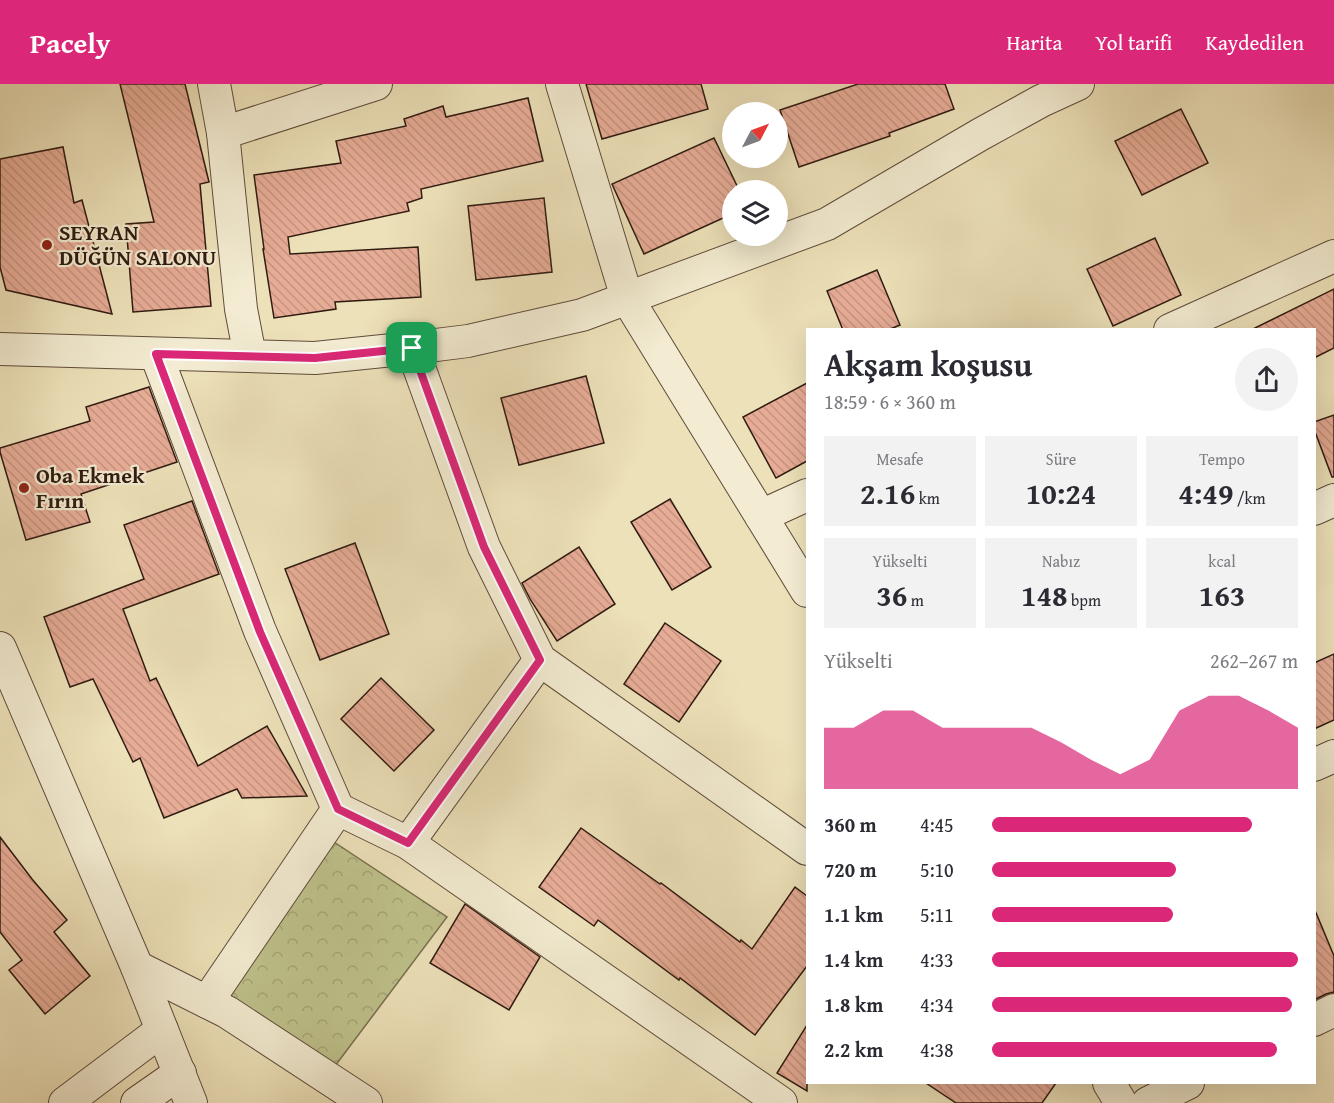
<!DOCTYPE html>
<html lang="tr">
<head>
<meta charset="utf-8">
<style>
  body { margin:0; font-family:"Gentium Book Plus",serif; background:#f2f2f3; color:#2b2b33; height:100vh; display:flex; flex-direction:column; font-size:22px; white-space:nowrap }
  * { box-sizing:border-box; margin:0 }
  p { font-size:20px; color:#7c7c81 }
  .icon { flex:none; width:33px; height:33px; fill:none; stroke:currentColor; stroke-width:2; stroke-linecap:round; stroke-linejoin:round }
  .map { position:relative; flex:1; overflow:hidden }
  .panel { position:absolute; left:806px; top:244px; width:510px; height:756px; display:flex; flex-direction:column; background:#fff; border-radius:0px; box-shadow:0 6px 24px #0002 }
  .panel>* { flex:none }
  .needle { width:39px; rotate:49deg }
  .controls { position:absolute; left:722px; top:18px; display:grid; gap:12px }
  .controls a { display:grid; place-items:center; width:66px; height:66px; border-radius:50%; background:#fff; box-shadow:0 6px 24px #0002; font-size:30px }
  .pin { position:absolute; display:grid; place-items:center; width:51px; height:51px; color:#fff; margin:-26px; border-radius:12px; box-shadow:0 3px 9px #0006 }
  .round { display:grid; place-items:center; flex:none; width:63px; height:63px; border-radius:32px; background:#f2f2f3 }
  .summary { display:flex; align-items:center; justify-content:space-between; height:102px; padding:0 18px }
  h1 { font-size:33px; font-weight:600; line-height:45px }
  .stats { display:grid; grid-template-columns:repeat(3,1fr); gap:9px; height:102px; padding:6px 18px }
  .stats div { display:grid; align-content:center; border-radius:0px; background:#f2f2f3; text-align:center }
  .stats b { font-size:30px; font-weight:600 }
  .stats small { font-size:16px; font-weight:400 }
  .stats p { font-size:16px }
  .chart { height:168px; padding:12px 18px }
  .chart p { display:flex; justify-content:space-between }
  .chart svg { width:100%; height:108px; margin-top:6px; fill:#db2777; opacity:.7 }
  ul { padding:0 18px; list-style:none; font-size:20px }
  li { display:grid; grid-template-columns:96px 72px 1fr; align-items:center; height:45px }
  li i { height:15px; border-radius:8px; background:#db2777 }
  header { display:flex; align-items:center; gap:36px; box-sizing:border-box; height:84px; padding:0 30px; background:#db2777; color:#fff }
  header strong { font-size:28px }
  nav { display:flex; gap:33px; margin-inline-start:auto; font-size:21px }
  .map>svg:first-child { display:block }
  .park { fill:url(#park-crowns); stroke:#776e4e; stroke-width:1.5 }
  .building { fill:url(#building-back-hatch); stroke:#301b11; stroke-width:1.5 }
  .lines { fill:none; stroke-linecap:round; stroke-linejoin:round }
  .minor-casing { stroke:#5f4c3b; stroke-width:34 }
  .minor { stroke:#f3ecd2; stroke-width:32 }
  .route-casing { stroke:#fff; stroke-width:12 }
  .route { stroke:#db2777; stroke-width:8 }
  .poi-dot { fill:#8f2418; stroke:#f3ecd2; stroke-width:2 }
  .labels { text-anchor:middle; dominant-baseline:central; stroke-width:4.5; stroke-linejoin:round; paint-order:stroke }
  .poi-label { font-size:22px; font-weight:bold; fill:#301b11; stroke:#f3ecd2; text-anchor:start }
</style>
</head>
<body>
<header>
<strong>Pacely</strong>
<nav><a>Harita</a><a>Yol tarifi</a><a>Kaydedilen</a></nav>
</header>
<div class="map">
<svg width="1334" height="1019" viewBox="0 0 1334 1019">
  <defs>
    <pattern id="park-crowns" width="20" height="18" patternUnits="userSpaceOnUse" patternTransform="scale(1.5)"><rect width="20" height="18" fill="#bec18b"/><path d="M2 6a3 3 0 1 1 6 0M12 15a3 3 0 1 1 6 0" fill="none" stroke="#a4a577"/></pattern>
    <pattern id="building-back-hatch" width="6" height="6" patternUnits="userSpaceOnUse" patternTransform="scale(1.5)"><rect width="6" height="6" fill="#e7ac96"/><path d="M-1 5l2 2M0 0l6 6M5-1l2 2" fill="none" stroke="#c69380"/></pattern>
  </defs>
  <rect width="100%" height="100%" fill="#ede1b9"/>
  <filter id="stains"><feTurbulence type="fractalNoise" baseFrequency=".00333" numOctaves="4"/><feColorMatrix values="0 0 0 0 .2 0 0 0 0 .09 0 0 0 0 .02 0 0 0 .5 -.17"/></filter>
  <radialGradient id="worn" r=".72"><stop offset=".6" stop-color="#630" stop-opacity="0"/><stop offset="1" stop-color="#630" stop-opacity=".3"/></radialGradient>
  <polygon class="park" points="334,758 447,833 335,982 226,910"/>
  <g class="building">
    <polygon points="120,0 185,0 209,98 200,100 211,222 133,228 126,140 154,138"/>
    <polygon points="586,0 701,0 708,25 602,55"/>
    <polygon points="858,0 945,0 954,25 889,49 890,52 799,83 780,26"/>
    <polygon points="528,14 543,77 421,105 422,114 407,119 409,127 288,153 290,170 418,163 421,213 335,218 336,225 274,234 263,165 264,165 254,91 341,79 336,57 406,42 404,35 443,22 446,33"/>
    <polygon points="1181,25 1208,79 1142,111 1115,57"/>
    <polygon points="714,54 739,106 732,106 732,130 644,170 612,100"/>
    <polygon points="63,63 74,119 82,116 112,230 6,206 0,183 0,75"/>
    <polygon points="544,114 552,188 476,196 468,122"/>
    <polygon points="1155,154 1181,211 1113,242 1087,185"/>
    <polygon points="877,186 900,241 888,246 843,246 827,207"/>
    <polygon points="1334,205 1334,264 1314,274 1314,246 1251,246"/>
    <polygon points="586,292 604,359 519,381 501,314"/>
    <polygon points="807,299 807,377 776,394 743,333"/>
    <polygon points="149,303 177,378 81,410 90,438 26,456 0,368 0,364 90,337 86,323"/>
    <polygon points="1334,331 1334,393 1332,393 1314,345 1314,338"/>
    <polygon points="670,415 711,483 672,506 631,438"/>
    <polygon points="192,417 219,490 123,525 150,597 156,594 198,682 267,642 307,712 242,714 237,705 164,734 140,674 133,678 93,595 70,603 44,533 144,495 124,441"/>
    <polygon points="355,459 389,550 320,576 285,485"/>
    <polygon points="579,463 615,520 557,557 530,515 522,499"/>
    <polygon points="665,539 721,577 679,638 624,600"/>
    <polygon points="1334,570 1334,636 1314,645 1314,579"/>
    <polygon points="381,594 434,646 394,687 341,635"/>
    <polygon points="581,744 660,800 661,799 740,858 741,856 752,865 795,803 807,812 807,882 755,951 680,894 679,896 598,836 594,842 539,803"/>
    <polygon points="0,753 32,795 67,836 54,848 90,892 45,930 9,886 22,876 0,848"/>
    <polygon points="465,820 540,873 509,926 430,879"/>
    <polygon points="1314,824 1334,872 1334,908 1326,910 1314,916"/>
    <polygon points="807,941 807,1007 777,989"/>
    <polygon points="926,999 1056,999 1042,1019 956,1019"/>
  </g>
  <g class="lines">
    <g class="minor-casing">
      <g id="minor">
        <polyline points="214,0 223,49 241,225 250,272"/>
        <polyline points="562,0 627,214 807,507"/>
        <polyline points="223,49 376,0"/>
        <polyline points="1170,246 1334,172"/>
        <polyline points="412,264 484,463 540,576 807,765"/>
        <polyline points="0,265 315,274 412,264 468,257 582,231 827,140 981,50 1041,17 1078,0"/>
        <polyline points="156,270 260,547 338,725 408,759 781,1019"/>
        <polyline points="1314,425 1334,416"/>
        <polyline points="761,432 807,411"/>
        <polyline points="0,564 137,883 191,1019"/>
        <polyline points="1314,681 1334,672"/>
        <polyline points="408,759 540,576"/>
        <polyline points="137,883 227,928 366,1019"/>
        <polyline points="207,918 338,725"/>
        <polyline points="1314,936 1334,926"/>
        <polyline points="1109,999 1121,1019"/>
        <polyline points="65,1019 162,946"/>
        <polyline points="137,1019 180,989"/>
        <polyline points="1148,1019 1188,999"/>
      </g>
    </g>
    <use href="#minor" class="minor"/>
  </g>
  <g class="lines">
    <g class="route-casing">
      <polygon id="route" points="412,264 484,463 540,576 408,759 338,725 260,548 156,270 315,274"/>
    </g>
    <use href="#route" class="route"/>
  </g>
  <g class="poi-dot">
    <circle cx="47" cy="161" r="6"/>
    <circle cx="24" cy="404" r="6"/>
  </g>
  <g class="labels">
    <g class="poi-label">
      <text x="59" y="148">SEYRAN<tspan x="59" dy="25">DÜĞÜN SALONU</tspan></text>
      <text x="36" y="391">Oba Ekmek<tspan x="36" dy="25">Fırın</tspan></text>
    </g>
  </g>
  <rect width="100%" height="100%" filter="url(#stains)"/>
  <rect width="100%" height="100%" fill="url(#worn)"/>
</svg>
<div class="controls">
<a><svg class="needle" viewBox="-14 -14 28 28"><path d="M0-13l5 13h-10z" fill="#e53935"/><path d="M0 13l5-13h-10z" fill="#7c7c81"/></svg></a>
<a><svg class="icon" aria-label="layers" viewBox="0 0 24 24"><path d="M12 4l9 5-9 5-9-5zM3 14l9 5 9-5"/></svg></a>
</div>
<div class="pin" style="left:412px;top:264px;background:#1e9e55"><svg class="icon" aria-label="arrive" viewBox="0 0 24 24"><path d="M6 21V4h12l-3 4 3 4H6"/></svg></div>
<section class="panel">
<div class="summary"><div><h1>Akşam koşusu</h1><p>18:59 · 6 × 360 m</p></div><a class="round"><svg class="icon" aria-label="share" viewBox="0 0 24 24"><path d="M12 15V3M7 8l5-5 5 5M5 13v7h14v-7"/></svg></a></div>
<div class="stats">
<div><p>Mesafe</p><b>2.16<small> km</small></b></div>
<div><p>Süre</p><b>10:24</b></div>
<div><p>Tempo</p><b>4:49<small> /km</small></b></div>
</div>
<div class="stats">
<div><p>Yükselti</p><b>36<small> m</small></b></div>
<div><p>Nabız</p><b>148<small> bpm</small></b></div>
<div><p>kcal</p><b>163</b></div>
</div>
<div class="chart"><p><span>Yükselti</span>262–267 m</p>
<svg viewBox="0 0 160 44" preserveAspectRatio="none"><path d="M0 44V19L10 19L20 12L30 12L40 19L50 19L60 19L70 19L80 25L90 32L100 38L110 32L120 12L130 6L140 6L150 12L160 19V44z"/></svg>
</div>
<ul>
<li><b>360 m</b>4:45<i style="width:85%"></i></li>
<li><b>720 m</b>5:10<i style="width:60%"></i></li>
<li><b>1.1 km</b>5:11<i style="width:59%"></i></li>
<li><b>1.4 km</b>4:33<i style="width:100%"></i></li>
<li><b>1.8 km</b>4:34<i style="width:98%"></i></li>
<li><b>2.2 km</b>4:38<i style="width:93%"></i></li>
</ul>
</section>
</div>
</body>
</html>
